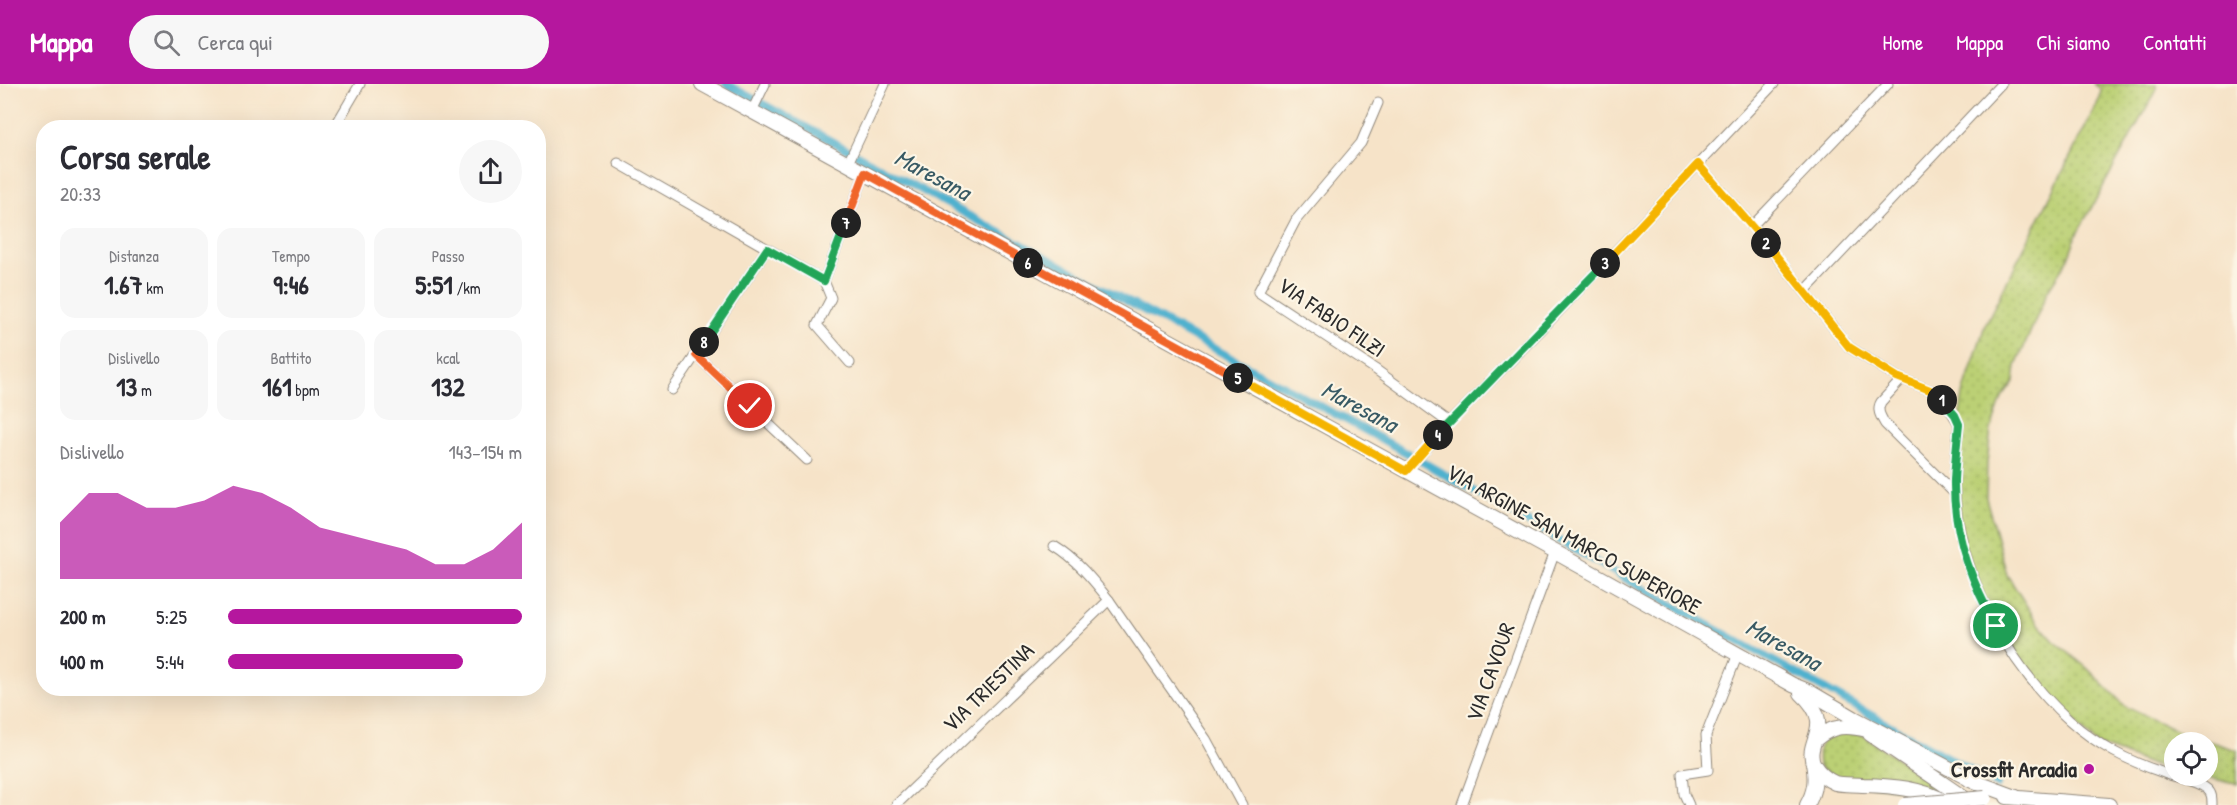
<!DOCTYPE html>
<html lang="it">
<head>
<meta charset="utf-8">
<style>
  body { margin:0; font-family:"Patrick Hand",sans-serif; background:#f7f7f7; color:#2b2b33; height:100vh; display:flex; flex-direction:column; font-size:22px; white-space:nowrap }
  * { box-sizing:border-box; margin:0 }
  p { font-size:20px; color:#7c7c81 }
  .icon { flex:none; width:33px; height:33px; fill:none; stroke:currentColor; stroke-width:2; stroke-linecap:round; stroke-linejoin:round }
  .map { position:relative; flex:1; overflow:hidden }
  .panel { position:absolute; left:36px; top:36px; width:510px; height:576px; display:flex; flex-direction:column; background:#fff; border-radius:24px; box-shadow:0 6px 24px #0002 }
  .panel>* { flex:none }
  .tools { position:absolute; left:2164px; top:648px; display:grid; gap:12px }
  .tools a { display:grid; place-items:center; width:54px; height:54px; border-radius:50%; background:#fff; box-shadow:0 6px 24px #0002; font-size:30px }
  .pin { position:absolute; display:grid; place-items:center; width:51px; height:51px; color:#fff; margin:-26px; border:3px solid #fff; border-radius:50%; box-shadow:0 2px 6px #0007 }
  .km { position:absolute; width:30px; height:30px; margin:-15px; border-radius:50%; background:#222; color:#fff; font-size:16px; line-height:30px; text-align:center }
  .round { display:grid; place-items:center; flex:none; width:63px; height:63px; border-radius:32px; background:#f7f7f7 }
  .headline { display:flex; align-items:center; justify-content:space-between; height:102px; padding:0 24px }
  h1 { font-size:33px; font-weight:700; line-height:45px }
  .figures { display:grid; grid-template-columns:repeat(3,1fr); gap:9px; height:102px; padding:6px 24px }
  .figures div { display:grid; align-content:center; border-radius:15px; background:#f7f7f7; text-align:center }
  .figures b { font-size:26px; font-weight:700 }
  .figures small { font-size:16px; font-weight:400 }
  .figures p { font-size:16px }
  .chart { height:168px; padding:12px 24px }
  .chart p { display:flex; justify-content:space-between }
  .chart svg { width:100%; height:108px; margin-top:6px; fill:#b5179e; opacity:.7 }
  ul { padding:0 24px; list-style:none; font-size:20px }
  li { display:grid; grid-template-columns:96px 72px 1fr; align-items:center; height:45px }
  li i { height:15px; border-radius:8px; background:#b5179e }
  header { display:flex; align-items:center; gap:36px; box-sizing:border-box; height:84px; padding:0 30px; background:#b5179e; color:#fff }
  header strong { font-size:28px }
  nav { display:flex; gap:33px; margin-inline-start:auto; font-size:21px }
  .search { width:420px; height:54px; background:#f7f7f7; display:flex; align-items:center; gap:15px; box-sizing:border-box; padding:0 21px; border-radius:33px; color:#7c7c81; font-size:22px }
  .map>svg:first-child { display:block }
  .grass { fill:url(#grass-dots); stroke:#737e50; stroke-width:1.5 }
  .lines { fill:none; stroke-linecap:round; stroke-linejoin:round }
  .canal { stroke:#50b1ce; stroke-width:8 }
  .street-casing { stroke:#90877a; stroke-width:11 }
  .secondary-casing { stroke:#90877a; stroke-width:16 }
  .street { stroke:#fff; stroke-width:9 }
  .secondary { stroke:#fff; stroke-width:14 }
  .secondary-bridge-casing { stroke:#90877a; stroke-width:16; stroke-linecap:butt }
  .secondary-bridge { stroke:#fff; stroke-width:14 }
  .split-1-casing { stroke:#fff; stroke-width:12 }
  .split-2-casing { stroke:#fff; stroke-width:12 }
  .split-3-casing { stroke:#fff; stroke-width:12 }
  .split-4-casing { stroke:#fff; stroke-width:12 }
  .split-5-casing { stroke:#fff; stroke-width:12 }
  .split-6-casing { stroke:#fff; stroke-width:12 }
  .split-7-casing { stroke:#fff; stroke-width:12 }
  .split-8-casing { stroke:#fff; stroke-width:12 }
  .split-9-casing { stroke:#fff; stroke-width:12 }
  .split-1 { stroke:#22a559; stroke-width:8 }
  .split-2 { stroke:#f5b400; stroke-width:8 }
  .split-3 { stroke:#f5b400; stroke-width:8 }
  .split-4 { stroke:#22a559; stroke-width:8 }
  .split-5 { stroke:#f5b400; stroke-width:8 }
  .split-6 { stroke:#f0652b; stroke-width:8 }
  .split-7 { stroke:#f0652b; stroke-width:8 }
  .split-8 { stroke:#22a559; stroke-width:8 }
  .split-9 { stroke:#f0652b; stroke-width:8 }
  .poi-dot { fill:#b5179e; stroke:#fcf5e5; stroke-width:2 }
  .labels { text-anchor:middle; dominant-baseline:central; stroke-width:4.5; stroke-linejoin:round; paint-order:stroke }
  .street-label { font-size:22px; fill:#2b2b2b; stroke:#fcf5e5 }
  .poi-label { font-size:22px; font-weight:bold; fill:#2b2b2b; stroke:#fcf5e5; text-anchor:end }
  .water-label { font-size:24px; font-style:italic; fill:#385a64; stroke:#fcf5e5 }
</style>
</head>
<body>
<header>
<strong>Mappa</strong>
<div class="search"><svg class="icon" aria-label="search" viewBox="0 0 24 24"><circle cx="10" cy="10" r="6"/><path d="M15 15l6 6"/></svg>Cerca qui</div>
<nav><a>Home</a><a>Mappa</a><a>Chi siamo</a><a>Contatti</a></nav>
</header>
<div class="map">
<svg width="2237" height="721" viewBox="0 0 2237 721">
  <defs>
    <pattern id="grass-dots" width="8" height="8" patternUnits="userSpaceOnUse" patternTransform="scale(1.5)"><rect width="8" height="8" fill="#bbd074"/><path d="M2 2h.1M6 6h.1" fill="none" stroke="#a1b365" stroke-width="1.8" stroke-linecap="round"/></pattern>
  </defs>
  <rect width="100%" height="100%" fill="#fcf5e5"/>
  <filter id="ink" filterUnits="userSpaceOnUse"><feTurbulence type="fractalNoise" baseFrequency=".0167" numOctaves="2"/><feDisplacementMap in="SourceGraphic" scale="12" xChannelSelector="R" yChannelSelector="G"/><feConvolveMatrix kernelMatrix="1 2 1 2 8 2 1 2 1" color-interpolation-filters="sRGB"/></filter>
  <filter id="wash" filterUnits="userSpaceOnUse"><feTurbulence type="fractalNoise" baseFrequency=".008" numOctaves="4" result="noise"/><feDisplacementMap in="SourceGraphic" scale="24" xChannelSelector="R" yChannelSelector="G"/><feGaussianBlur stdDeviation="1.35" result="paint"/><feColorMatrix in="noise" values="0 0 0 0 0 0 0 0 0 0 0 0 0 0 0 0 0 1.4 0 .05"/><feComposite in="paint" operator="in"/></filter>
  <g filter="url(#wash)">
    <rect width="100%" height="100%" fill="#f6e3c8"/>
    <g class="grass">
      <polygon points="2094,0 2156,0 2156,5 2149,19 2077,150 2067,177 2048,206 2016,282 2014,298 2002,314 1991,345 1987,379 1986,414 2007,491 2037,538 2054,557 2087,584 2126,623 2179,648 2237,666 2237,699 2193,692 2208,692 2208,658 2175,658 2175,689 2097,661 2008,567 1974,507 1954,441 1954,373 1963,310 1985,241 2100,14 2101,5"/>
      <path d="M 1834,647 L 1863,651 L 1950,712 L 1845,698 L 1819,683 C 1817,661 1818,660 1834,647 Z"/>
    </g>
    <g class="lines">
      <polyline class="canal" points="726,0 1407,369 1642,504 1997,701"/>
    </g>
  </g>
  <g filter="url(#ink)">
    <g class="lines">
      <g class="street-casing">
        <g id="street">
          <polyline points="1378,19 1361,59 1296,136 1258,208 1375,285 1449,339"/>
          <polyline points="752,27 765,0"/>
          <polyline points="334,44 360,0"/>
          <polyline points="618,79 824,197 865,89"/>
          <polyline points="848,79 885,0"/>
          <path d="M 1698,80 L 1752,142 L 1849,263 L 1897,293 L 1930,306 L 1946,319 L 1959,340 C 1957,363 1953,386 1955,409 C 1960,492 2008,581 2069,636 C 2098,662 2128,677 2164,689 C 2177,694 2196,696 2207,705 C 2212,709 2212,714 2212,721"/>
          <polyline points="1752,142 1888,0"/>
          <polyline points="824,197 831,214 817,241 850,279"/>
          <polyline points="1805,207 2001,0"/>
          <polyline points="696,271 807,376"/>
          <path d="M 1902,295 L 1881,318 C 1876,326 1881,333 1885,340 L 1955,410"/>
          <polyline points="672,306 767,165"/>
          <polyline points="1406,387 1449,339 1543,244 1774,0"/>
          <path d="M 1054,462 C 1077,476 1093,496 1109,516"/>
          <polyline points="896,721 1109,516 1206,655 1242,721"/>
          <polyline points="1462,721 1555,468"/>
          <polyline points="1689,721 1684,710 1682,690 1708,686 1706,651 1738,570"/>
        </g>
      </g>
      <g class="secondary-casing">
        <g id="secondary">
          <polyline points="702,0 1555,468 1793,601 1808,607 1854,634 1977,699"/>
          <path d="M 1801,609 C 1838,643 1802,657 1814,681 C 1818,688 1827,696 1835,699 C 1843,701 1855,700 1863,701 C 1894,702 1921,704 1948,719"/>
          <polyline points="1870,650 1973,720"/>
          <path d="M 1816,655 C 1832,641 1847,641 1867,646"/>
          <polyline points="1970,696 2016,713"/>
          <polyline points="2007,713 2109,721"/>
          <path d="M 1807,721 C 1815,707 1816,695 1813,679"/>
        </g>
      </g>
      <use href="#street" class="street"/>
      <use href="#secondary" class="secondary"/>
      <g class="secondary-bridge-casing">
        <polyline id="secondary-bridge" points="1905,721 1985,714"/>
      </g>
      <use href="#secondary-bridge" class="secondary-bridge"/>
    </g>
  </g>
  <g class="lines" filter="url(#ink)">
    <g class="split-1-casing">
      <path id="split-1" d="M 1942,316 L 1955,331 L 1959,340 C 1957,359 1955,377 1954,396 C 1953,447 1971,498 1996,542"/>
    </g>
    <g class="split-2-casing">
      <polyline id="split-2" points="1766,159 1849,263 1897,293 1930,306 1942,316"/>
    </g>
    <g class="split-3-casing">
      <polyline id="split-3" points="1605,179 1698,80 1766,159"/>
    </g>
    <g class="split-4-casing">
      <polyline id="split-4" points="1438,351 1605,179"/>
    </g>
    <g class="split-5-casing">
      <polyline id="split-5" points="1238,294 1406,387 1438,351"/>
    </g>
    <g class="split-6-casing">
      <polyline id="split-6" points="1028,179 1238,294"/>
    </g>
    <g class="split-7-casing">
      <polyline id="split-7" points="846,139 865,89 1028,179"/>
    </g>
    <g class="split-8-casing">
      <polyline id="split-8" points="704,258 767,165 824,197 846,139"/>
    </g>
    <g class="split-9-casing">
      <polyline id="split-9" points="704,258 696,271 750,322"/>
    </g>
    <use href="#split-1" class="split-1"/>
    <use href="#split-2" class="split-2"/>
    <use href="#split-3" class="split-3"/>
    <use href="#split-4" class="split-4"/>
    <use href="#split-5" class="split-5"/>
    <use href="#split-6" class="split-6"/>
    <use href="#split-7" class="split-7"/>
    <use href="#split-8" class="split-8"/>
    <use href="#split-9" class="split-9"/>
  </g>
  <circle class="poi-dot" cx="2089" cy="685" r="6"/>
  <g class="labels">
    <g class="street-label">
      <text transform="translate(1332 233) rotate(34)">VIA FABIO FILZI</text>
      <text transform="translate(1574 455) rotate(29)">VIA ARGINE SAN MARCO SUPERIORE</text>
      <text transform="translate(1490 588) rotate(-70)">VIA CAVOUR</text>
      <text transform="translate(988 603) rotate(-44)">VIA TRIESTINA</text>
    </g>
    <g class="poi-label">
      <text x="2077" y="685">Crossfit Arcadia</text>
    </g>
    <g class="water-label">
      <text transform="translate(933 90) rotate(28)">Maresana</text>
      <text transform="translate(1360 322) rotate(28)">Maresana</text>
      <text transform="translate(1784 560) rotate(29)">Maresana</text>
    </g>
  </g>
</svg>
<div class="tools">
<a><svg class="icon" aria-label="locate" viewBox="0 0 24 24"><circle cx="12" cy="12" r="6"/><path d="M12 2v4M12 18v4M2 12h4M18 12h4"/></svg></a>
</div>
<div class="pin" style="left:1996px;top:542px;background:#1e9e55"><svg class="icon" aria-label="arrive" viewBox="0 0 24 24"><path d="M6 21V4h12l-3 4 3 4H6"/></svg></div>
<div class="pin" style="left:750px;top:322px;background:#d93025"><svg class="icon" aria-label="check" viewBox="0 0 24 24"><path d="M5 12l5 5 9-10"/></svg></div>
<b class="km" style="left:1942px;top:316px">1</b>
<b class="km" style="left:1766px;top:159px">2</b>
<b class="km" style="left:1605px;top:179px">3</b>
<b class="km" style="left:1438px;top:351px">4</b>
<b class="km" style="left:1238px;top:294px">5</b>
<b class="km" style="left:1028px;top:179px">6</b>
<b class="km" style="left:846px;top:139px">7</b>
<b class="km" style="left:704px;top:258px">8</b>
<section class="panel">
<div class="headline"><div><h1>Corsa serale</h1><p>20:33</p></div><a class="round"><svg class="icon" aria-label="share" viewBox="0 0 24 24"><path d="M12 15V3M7 8l5-5 5 5M5 13v7h14v-7"/></svg></a></div>
<div class="figures">
<div><p>Distanza</p><b>1.67<small> km</small></b></div>
<div><p>Tempo</p><b>9:46</b></div>
<div><p>Passo</p><b>5:51<small> /km</small></b></div>
</div>
<div class="figures">
<div><p>Dislivello</p><b>13<small> m</small></b></div>
<div><p>Battito</p><b>161<small> bpm</small></b></div>
<div><p>kcal</p><b>132</b></div>
</div>
<div class="chart"><p><span>Dislivello</span>143–154 m</p>
<svg viewBox="0 0 160 44" preserveAspectRatio="none"><path d="M0 44V21L10 9L20 9L30 15L40 15L50 12L60 6L70 9L80 15L90 23L100 26L110 29L120 32L130 38L140 38L150 32L160 21V44z"/></svg>
</div>
<ul>
<li><b>200 m</b>5:25<i style="width:100%"></i></li>
<li><b>400 m</b>5:44<i style="width:80%"></i></li>
</ul>
</section>
</div>
</body>
</html>
